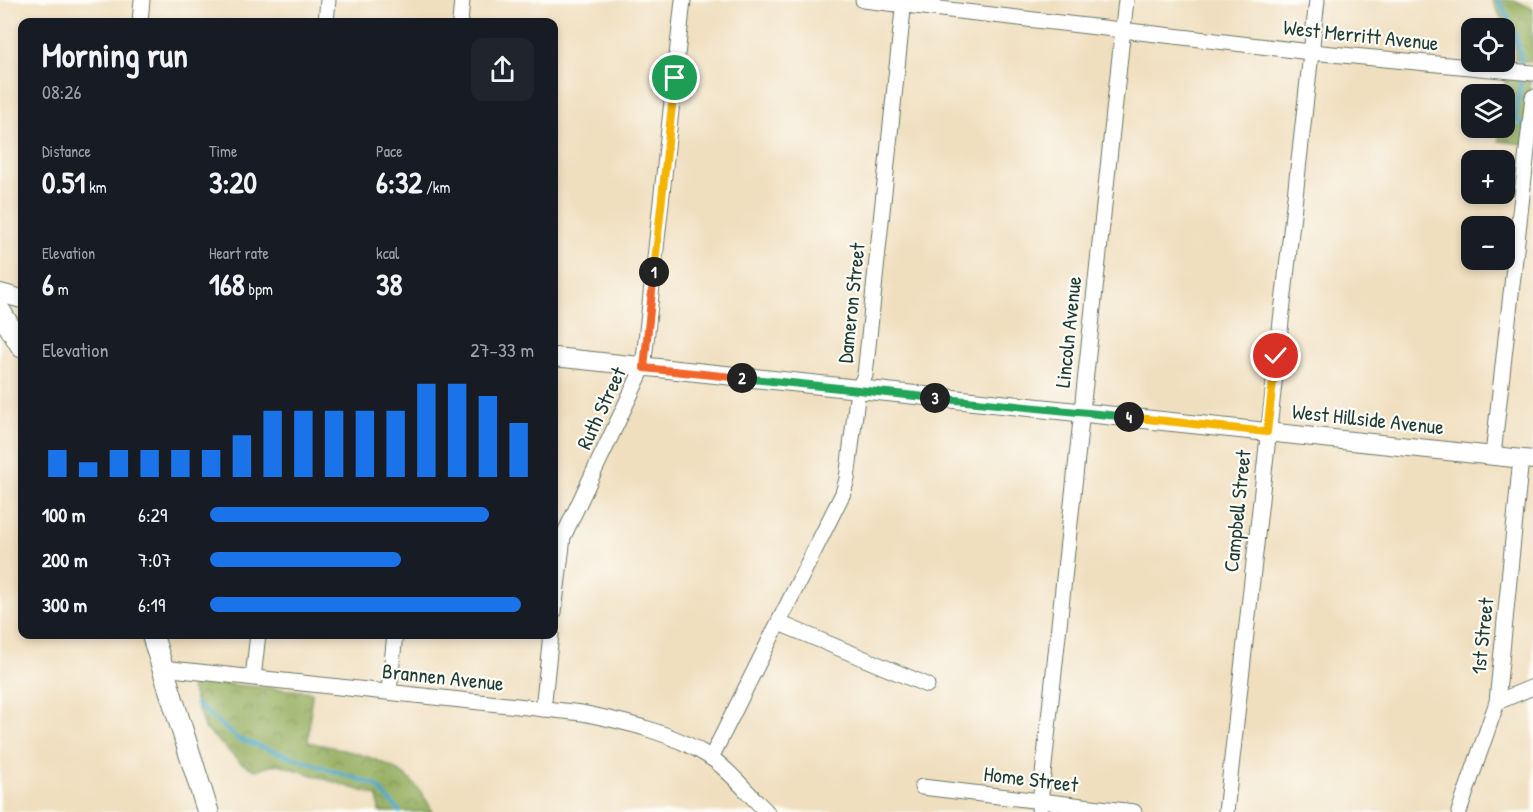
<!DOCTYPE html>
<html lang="en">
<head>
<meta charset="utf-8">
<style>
  body { margin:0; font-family:"Patrick Hand",sans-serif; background:#20242c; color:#f1f3f6; height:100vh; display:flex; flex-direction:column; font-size:22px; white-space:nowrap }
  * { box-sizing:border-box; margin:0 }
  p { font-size:20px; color:#9ea1a6 }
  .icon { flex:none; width:33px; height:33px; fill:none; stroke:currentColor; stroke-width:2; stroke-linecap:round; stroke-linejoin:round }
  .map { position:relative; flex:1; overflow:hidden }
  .sheet { position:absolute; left:18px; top:18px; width:540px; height:621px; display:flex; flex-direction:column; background:#171b24; border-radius:12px; box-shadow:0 3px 9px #0003 }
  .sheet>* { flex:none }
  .fabs { position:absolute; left:1461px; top:18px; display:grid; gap:12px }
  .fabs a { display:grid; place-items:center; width:54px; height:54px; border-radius:12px; background:#171b24; box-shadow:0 3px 9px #0003; font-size:30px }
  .pin { position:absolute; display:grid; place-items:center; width:51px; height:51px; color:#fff; margin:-26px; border:3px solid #fff; border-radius:50%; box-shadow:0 2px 6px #0007 }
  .km { position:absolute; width:30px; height:30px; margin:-15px; border-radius:50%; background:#222; color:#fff; font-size:16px; line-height:30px; text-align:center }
  .round { display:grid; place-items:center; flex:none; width:63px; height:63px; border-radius:12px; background:#20242c }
  .headline { display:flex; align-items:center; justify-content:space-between; height:102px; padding:0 24px }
  h1 { font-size:33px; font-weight:700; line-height:45px }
  .metrics { display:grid; grid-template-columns:repeat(3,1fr); gap:9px; height:102px; padding:6px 24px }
  .metrics div { display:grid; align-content:center }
  .metrics b { font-size:30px; font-weight:700 }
  .metrics small { font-size:16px; font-weight:400 }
  .metrics p { font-size:16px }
  .chart { height:168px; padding:12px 24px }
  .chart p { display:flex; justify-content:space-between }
  .chart svg { width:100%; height:108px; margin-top:6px; stroke:#1a73e8; stroke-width:6 }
  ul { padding:0 24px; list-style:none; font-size:20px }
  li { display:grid; grid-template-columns:96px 72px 1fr; align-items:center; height:45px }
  li i { height:15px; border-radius:8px; background:#1a73e8 }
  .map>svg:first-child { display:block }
  .forest { fill:url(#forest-crowns); stroke:#5b764b; stroke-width:1.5 }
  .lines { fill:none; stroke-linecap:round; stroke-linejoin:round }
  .stream { stroke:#4da9cb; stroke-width:4 }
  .minor-casing { stroke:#687665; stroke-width:17 }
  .tertiary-casing { stroke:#687665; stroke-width:20 }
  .secondary-casing { stroke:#687665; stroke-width:23 }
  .minor { stroke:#fff; stroke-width:15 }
  .tertiary { stroke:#fff; stroke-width:18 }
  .secondary { stroke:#fff; stroke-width:21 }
  .split-1-casing { stroke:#fff; stroke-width:12 }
  .split-2-casing { stroke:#fff; stroke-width:12 }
  .split-3-casing { stroke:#fff; stroke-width:12 }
  .split-4-casing { stroke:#fff; stroke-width:12 }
  .split-5-casing { stroke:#fff; stroke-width:12 }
  .split-1 { stroke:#f5b400; stroke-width:8 }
  .split-2 { stroke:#f0652b; stroke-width:8 }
  .split-3 { stroke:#22a559; stroke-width:8 }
  .split-4 { stroke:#22a559; stroke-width:8 }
  .split-5 { stroke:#f5b400; stroke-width:8 }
  .labels { text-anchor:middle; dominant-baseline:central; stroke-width:4.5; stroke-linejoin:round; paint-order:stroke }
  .street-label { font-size:21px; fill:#1f3d34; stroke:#fdfcf7 }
</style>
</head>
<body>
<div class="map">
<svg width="1533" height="812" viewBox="0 0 1533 812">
  <defs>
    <pattern id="forest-crowns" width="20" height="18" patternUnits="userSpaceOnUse" patternTransform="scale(1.5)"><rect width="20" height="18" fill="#97b062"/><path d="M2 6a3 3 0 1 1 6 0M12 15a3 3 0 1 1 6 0" fill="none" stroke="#7b9052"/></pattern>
  </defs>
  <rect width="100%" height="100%" fill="#fdfcf7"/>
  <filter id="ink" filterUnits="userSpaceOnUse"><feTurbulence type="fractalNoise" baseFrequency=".0167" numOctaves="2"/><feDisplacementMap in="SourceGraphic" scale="12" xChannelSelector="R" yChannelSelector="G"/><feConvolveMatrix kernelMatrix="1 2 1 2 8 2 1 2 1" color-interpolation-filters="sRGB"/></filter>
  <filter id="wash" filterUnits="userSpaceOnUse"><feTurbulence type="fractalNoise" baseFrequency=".008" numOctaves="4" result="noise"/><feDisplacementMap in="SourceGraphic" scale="24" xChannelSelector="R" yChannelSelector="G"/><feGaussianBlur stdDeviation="1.35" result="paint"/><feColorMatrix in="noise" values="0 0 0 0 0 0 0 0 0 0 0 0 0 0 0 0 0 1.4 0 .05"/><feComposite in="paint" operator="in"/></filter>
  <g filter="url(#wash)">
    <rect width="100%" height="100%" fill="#f0dfbf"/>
    <g class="forest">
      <polygon points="1492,0 1514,0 1533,9 1532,62 1515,60 1515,44"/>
      <polygon points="1505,78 1530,81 1523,144 1499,141 1500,128 1504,128"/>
      <path d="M 200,682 L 312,692 L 308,742 C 343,750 389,757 415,785 C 422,792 428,803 433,812 L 379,812 L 378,796 L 278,764 L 255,770 L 241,763 L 204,727 L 191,687 Z"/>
    </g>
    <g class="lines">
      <g class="stream">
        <path d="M 1498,0 C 1512,23 1521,42 1521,69"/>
        <polyline points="1521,76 1516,118 1523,126"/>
        <polyline points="196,704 238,739 376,785 400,812"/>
      </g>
    </g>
  </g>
  <g filter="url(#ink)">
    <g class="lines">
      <g class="minor-casing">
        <g id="minor">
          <polyline points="863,0 1311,52 1533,73"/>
          <polyline points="140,22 142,0"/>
          <polyline points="326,22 328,0"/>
          <polyline points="460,22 462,0"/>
          <polyline points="1493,455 1533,97"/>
          <polyline points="554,612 563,537 643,368 683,0"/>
          <polyline points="779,623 927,685"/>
          <path d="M 162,668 L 582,713 C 626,722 671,732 710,757 C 731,771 749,795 767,812"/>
          <polyline points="253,678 258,634"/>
          <polyline points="389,691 395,634"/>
          <polyline points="1497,702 1533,687"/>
          <polyline points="543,709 551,634"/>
          <polyline points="711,758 843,493 847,479 858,390 865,375 904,0"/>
          <polyline points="922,787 1134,812"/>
          <polyline points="1039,812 1126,0"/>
          <polyline points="1226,812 1317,0"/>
          <polyline points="1459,812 1497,702 1521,458"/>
        </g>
      </g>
      <g class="tertiary-casing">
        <g id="tertiary">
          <polyline points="0,293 22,299"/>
          <polyline points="554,357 1533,460"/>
        </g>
      </g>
      <g class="secondary-casing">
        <g id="secondary">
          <polyline points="0,311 22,347"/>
          <polyline points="152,634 208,812"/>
        </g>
      </g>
      <use href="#minor" class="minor"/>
      <use href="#tertiary" class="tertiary"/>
      <use href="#secondary" class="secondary"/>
    </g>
  </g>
  <g class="lines" filter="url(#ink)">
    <g class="split-1-casing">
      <polyline id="split-1" points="654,272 675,78"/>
    </g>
    <g class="split-2-casing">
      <polyline id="split-2" points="654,272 644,368 742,378"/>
    </g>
    <g class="split-3-casing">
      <polyline id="split-3" points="742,378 935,398"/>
    </g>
    <g class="split-4-casing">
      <polyline id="split-4" points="935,398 1129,417"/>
    </g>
    <g class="split-5-casing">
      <polyline id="split-5" points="1129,417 1267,432 1276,356"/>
    </g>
    <use href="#split-1" class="split-1"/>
    <use href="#split-2" class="split-2"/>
    <use href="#split-3" class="split-3"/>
    <use href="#split-4" class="split-4"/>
    <use href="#split-5" class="split-5"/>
  </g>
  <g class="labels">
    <g class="street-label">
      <text transform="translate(1361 35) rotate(6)">West Merritt Avenue</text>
      <text transform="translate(851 303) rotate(-84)">Dameron Street</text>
      <text transform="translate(1068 332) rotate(-84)">Lincoln Avenue</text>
      <text transform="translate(601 408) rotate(-65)">Ruth Street</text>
      <text transform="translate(1368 419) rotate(6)">West Hillside Avenue</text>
      <text transform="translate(1237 511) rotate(-84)">Campbell Street</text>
      <text transform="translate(1482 636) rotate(-84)">1st Street</text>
      <text transform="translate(443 677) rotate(6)">Brannen Avenue</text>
      <text transform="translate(1031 779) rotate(7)">Home Street</text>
    </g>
  </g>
</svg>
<div class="fabs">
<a><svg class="icon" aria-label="locate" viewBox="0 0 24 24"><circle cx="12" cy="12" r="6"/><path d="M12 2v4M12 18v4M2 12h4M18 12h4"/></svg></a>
<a><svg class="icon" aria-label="layers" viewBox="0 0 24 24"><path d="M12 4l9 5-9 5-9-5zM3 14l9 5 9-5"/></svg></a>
<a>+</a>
<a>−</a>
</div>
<div class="pin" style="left:675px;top:78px;background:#1e9e55"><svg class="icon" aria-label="arrive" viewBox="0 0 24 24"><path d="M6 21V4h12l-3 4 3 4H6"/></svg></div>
<div class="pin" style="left:1276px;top:356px;background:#d93025"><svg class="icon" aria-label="check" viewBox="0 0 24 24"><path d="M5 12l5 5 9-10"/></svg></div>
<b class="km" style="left:654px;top:272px">1</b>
<b class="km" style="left:742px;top:378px">2</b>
<b class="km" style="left:935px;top:398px">3</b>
<b class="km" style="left:1129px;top:417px">4</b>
<section class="sheet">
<div class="headline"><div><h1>Morning run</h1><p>08:26</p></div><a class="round"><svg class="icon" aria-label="share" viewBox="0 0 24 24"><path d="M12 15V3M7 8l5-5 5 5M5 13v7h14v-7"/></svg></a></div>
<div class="metrics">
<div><p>Distance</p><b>0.51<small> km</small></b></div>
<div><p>Time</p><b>3:20</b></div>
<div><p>Pace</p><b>6:32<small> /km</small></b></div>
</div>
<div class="metrics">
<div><p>Elevation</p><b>6<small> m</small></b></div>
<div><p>Heart rate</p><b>168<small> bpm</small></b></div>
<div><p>kcal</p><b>38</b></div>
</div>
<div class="chart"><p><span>Elevation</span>27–33 m</p>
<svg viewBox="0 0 160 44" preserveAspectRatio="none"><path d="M5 44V33M15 44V38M25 44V33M35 44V33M45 44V33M55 44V33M65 44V27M75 44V17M85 44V17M95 44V17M105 44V17M115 44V17M125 44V6M135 44V6M145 44V11M155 44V22"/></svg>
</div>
<ul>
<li><b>100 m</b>6:29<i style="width:86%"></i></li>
<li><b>200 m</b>7:07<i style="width:59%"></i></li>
<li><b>300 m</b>6:19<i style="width:96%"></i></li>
</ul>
</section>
</div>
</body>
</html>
